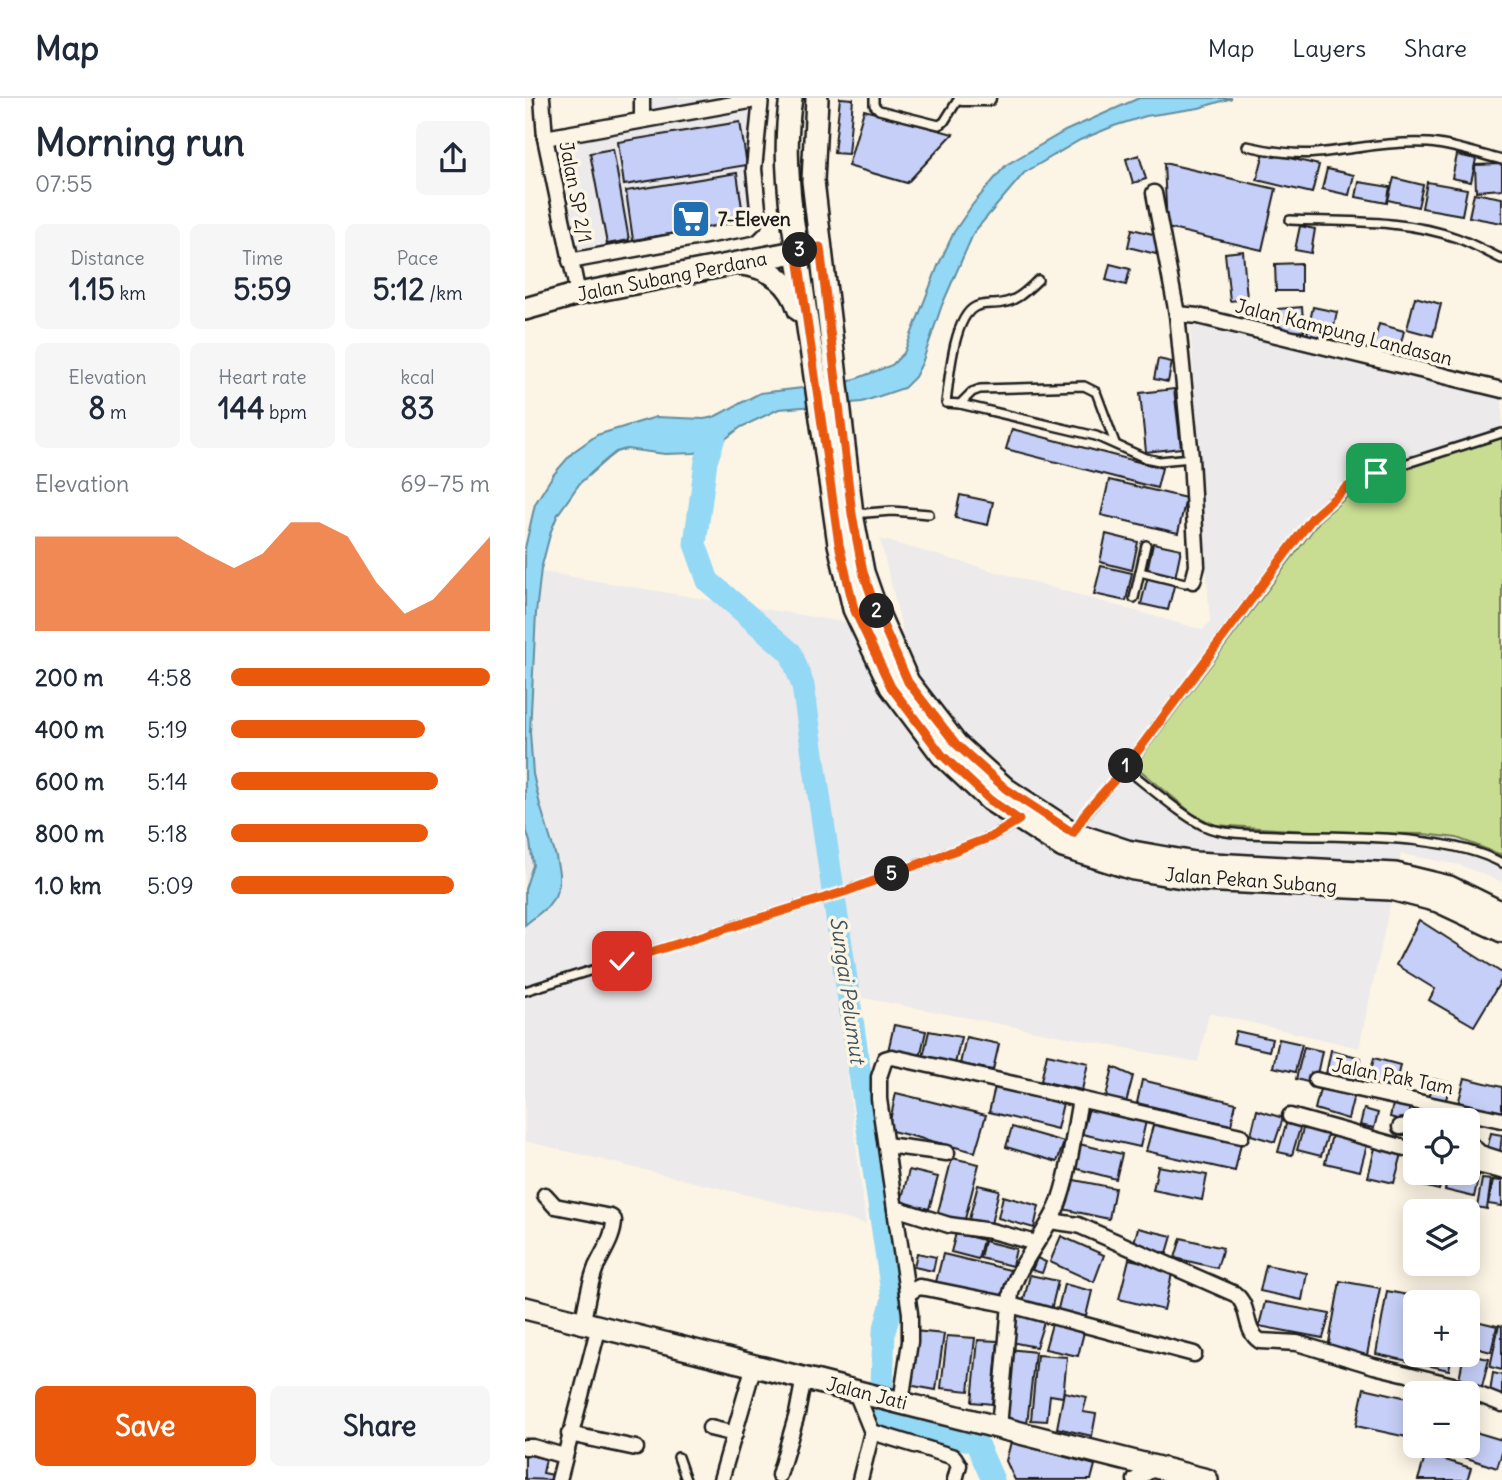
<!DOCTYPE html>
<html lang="en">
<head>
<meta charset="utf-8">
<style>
  body { margin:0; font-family:Delius,sans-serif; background:#f6f6f7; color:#1f2937; height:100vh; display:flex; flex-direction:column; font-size:26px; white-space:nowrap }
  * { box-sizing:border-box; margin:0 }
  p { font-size:23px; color:#747a83 }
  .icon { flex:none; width:38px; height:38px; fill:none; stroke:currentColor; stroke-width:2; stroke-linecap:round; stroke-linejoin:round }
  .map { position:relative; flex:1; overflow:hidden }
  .sheet { display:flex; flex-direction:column; background:#fff; width:525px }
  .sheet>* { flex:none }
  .tools { position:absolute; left:878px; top:1010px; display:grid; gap:14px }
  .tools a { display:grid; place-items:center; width:77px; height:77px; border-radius:10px; background:#fff; box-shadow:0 4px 18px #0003; font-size:35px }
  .pin { position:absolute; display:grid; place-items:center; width:60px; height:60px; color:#fff; margin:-30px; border-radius:14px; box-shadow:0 4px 10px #0006 }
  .km { position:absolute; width:35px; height:35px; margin:-18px; border-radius:50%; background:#222; color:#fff; font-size:19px; line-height:35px; text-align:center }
  .round { display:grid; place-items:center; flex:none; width:74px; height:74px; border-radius:10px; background:#f6f6f7 }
  .summary { display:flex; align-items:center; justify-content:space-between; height:119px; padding:0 35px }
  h1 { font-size:38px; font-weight:800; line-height:52px }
  .stats { display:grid; grid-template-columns:repeat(3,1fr); gap:10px; height:119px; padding:7px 35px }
  .stats div { display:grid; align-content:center; border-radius:10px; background:#f6f6f7; text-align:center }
  .stats b { font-size:30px; font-weight:800 }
  .stats small { font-size:19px; font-weight:400 }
  .stats p { font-size:19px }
  .chart { height:196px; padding:14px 35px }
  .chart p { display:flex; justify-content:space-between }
  .chart svg { width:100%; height:126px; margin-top:7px; fill:#ea580c; opacity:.7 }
  .cta { display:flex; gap:14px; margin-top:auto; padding:14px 35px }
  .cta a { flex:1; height:80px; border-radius:10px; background:#ea580c; color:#fff; font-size:28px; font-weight:800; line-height:80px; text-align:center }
  .cta a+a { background:#f6f6f7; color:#1f2937 }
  ul { padding:0 35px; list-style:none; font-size:23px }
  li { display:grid; grid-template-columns:112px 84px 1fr; align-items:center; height:52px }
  li i { height:18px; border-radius:9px; background:#ea580c }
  header { display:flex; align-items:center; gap:42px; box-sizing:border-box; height:98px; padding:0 35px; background:#fff; border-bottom:2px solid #e0e1e3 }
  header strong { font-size:33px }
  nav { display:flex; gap:38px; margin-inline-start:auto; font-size:24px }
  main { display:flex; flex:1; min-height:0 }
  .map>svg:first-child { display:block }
  .built { fill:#eceaea }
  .green { fill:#c9dd92; stroke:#727c57; stroke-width:2 }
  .water { fill:#93d8f5; stroke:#638d9e; stroke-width:2 }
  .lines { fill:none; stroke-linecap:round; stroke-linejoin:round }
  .river { stroke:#93d8f5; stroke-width:23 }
  .building { fill:#c6cff7; stroke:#1c1c1c; stroke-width:2 }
  .lane-casing { stroke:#1c1c1c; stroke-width:12 }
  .street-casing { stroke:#1c1c1c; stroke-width:19 }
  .secondary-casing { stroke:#1c1c1c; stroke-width:26 }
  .lane { stroke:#fcf5e5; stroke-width:7 }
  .street { stroke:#fcf5e5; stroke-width:14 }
  .secondary { stroke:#fcf5e5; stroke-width:21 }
  .route-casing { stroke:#fff; stroke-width:14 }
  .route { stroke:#ea580c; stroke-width:9 }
  .labels { text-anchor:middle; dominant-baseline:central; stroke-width:7; stroke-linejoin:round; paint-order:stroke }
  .street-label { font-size:19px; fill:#1c1c1c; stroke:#fcf5e5 }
  .poi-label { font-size:19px; font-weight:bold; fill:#1c1c1c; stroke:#fcf5e5; text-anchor:start }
  .water-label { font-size:21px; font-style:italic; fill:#40545d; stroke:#fcf5e5 }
</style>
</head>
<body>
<header>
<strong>Map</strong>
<nav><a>Map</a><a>Layers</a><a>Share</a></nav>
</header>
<main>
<section class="sheet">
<div class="summary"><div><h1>Morning run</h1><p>07:55</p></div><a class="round"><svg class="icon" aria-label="share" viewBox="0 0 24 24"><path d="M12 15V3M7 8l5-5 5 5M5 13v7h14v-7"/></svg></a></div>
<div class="stats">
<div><p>Distance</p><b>1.15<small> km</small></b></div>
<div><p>Time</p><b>5:59</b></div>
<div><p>Pace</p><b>5:12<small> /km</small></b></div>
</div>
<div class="stats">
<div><p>Elevation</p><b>8<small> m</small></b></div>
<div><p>Heart rate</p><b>144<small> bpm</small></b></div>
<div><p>kcal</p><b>83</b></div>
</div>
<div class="chart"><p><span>Elevation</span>69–75 m</p>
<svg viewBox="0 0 160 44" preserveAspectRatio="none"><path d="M0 44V11L10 11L20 11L30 11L40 11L50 11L60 17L70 22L80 17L90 6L100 6L110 11L120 27L130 38L140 33L150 22L160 11V44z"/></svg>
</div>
<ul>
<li><b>200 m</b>4:58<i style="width:100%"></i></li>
<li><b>400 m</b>5:19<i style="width:75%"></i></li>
<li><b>600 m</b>5:14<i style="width:80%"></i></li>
<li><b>800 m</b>5:18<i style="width:76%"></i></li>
<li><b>1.0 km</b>5:09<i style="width:86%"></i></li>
</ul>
<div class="cta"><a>Save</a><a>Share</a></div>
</section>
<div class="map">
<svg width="977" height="1382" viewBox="0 0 977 1382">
  <rect width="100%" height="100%" fill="#fcf5e5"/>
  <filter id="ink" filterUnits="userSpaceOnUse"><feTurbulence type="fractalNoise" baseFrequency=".0143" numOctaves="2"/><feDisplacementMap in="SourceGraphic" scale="14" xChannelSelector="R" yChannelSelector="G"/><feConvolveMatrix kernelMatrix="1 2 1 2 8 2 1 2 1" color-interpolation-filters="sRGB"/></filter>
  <g filter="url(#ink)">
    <g class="built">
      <polygon points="122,0 231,0 229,112 221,126 50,156 26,45 124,27"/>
      <polygon points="665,224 977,298 977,784 935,767 876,756 834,950 684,915 673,964 312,895 341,1126 0,1043 0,471 378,534 355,441 678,532 685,524"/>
    </g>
    <polygon class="green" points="977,336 977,757 932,740 899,736 813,735 690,727 668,716 615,672 613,663 796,421 823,398 840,384 875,368"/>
    <polygon class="water" points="614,0 707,0 674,10 621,18 589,28 555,42 499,75 449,134 417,207 397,265 390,279 379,290 337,304 254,311 216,329 191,348 170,355 140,356 101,351 91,354 82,361 55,385 33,416 26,433 16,471 11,515 5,634 8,676 15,707 31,759 34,775 34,787 30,798 22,809 0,827 0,791 8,767 5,744 0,728 0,450 10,406 28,377 48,354 72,337 131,319 179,321 189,319 235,295 320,285 367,267 379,255 413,168 429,134 448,106 481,67 540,33"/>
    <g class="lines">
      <polyline class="river" points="192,331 181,363 170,446 183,483 266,555 278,588 368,1201 359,1234 356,1313 366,1321 451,1344 468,1382"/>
    </g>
    <g class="building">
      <polygon points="315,0 328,1 323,56 309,55"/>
      <polygon points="339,12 428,36 382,85 323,68"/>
      <polygon points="215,24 222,67 99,87 93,44"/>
      <polygon points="88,51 104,142 82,146 65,55"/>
      <polygon points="739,54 794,67 787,95 732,82"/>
      <polygon points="614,57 621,81 608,85 601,61"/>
      <polygon points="932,57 951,61 946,84 927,80"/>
      <polygon points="639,65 751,91 737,152 642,130"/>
      <polygon points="977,66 977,91 951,93 950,67"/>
      <polygon points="802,71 829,77 824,97 797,91"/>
      <polygon points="212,75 219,124 108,142 101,93"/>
      <polygon points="869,80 898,87 893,109 863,102"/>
      <polygon points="834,84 865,89 862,105 831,99"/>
      <polygon points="902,84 942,91 937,117 897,110"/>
      <polygon points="949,95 977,100 977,125 944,119"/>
      <polygon points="775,128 790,131 786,155 770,152"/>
      <polygon points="607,131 636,138 631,156 603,149"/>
      <polygon points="718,153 722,201 705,203 700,155"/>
      <polygon points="776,165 776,193 751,193 750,166"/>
      <polygon points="585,166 605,171 601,187 581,182"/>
      <polygon points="890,199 916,206 908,238 882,231"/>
      <polygon points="777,209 779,233 755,235 753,211"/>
      <polygon points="788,209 812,214 805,246 781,241"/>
      <polygon points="854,226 879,233 872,260 847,254"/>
      <polygon points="633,261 647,264 643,284 629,281"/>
      <polygon points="649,291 656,350 621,354 615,295"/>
      <polygon points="487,331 637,370 632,390 481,351"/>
      <polygon points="584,382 661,400 653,435 576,417"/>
      <polygon points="435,397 468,404 463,427 430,420"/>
      <polygon points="581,436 613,444 607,472 575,464"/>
      <polygon points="628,445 656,451 650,480 622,473"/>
      <polygon points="576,468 607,475 601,503 569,496"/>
      <polygon points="623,478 650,484 643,512 616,506"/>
      <polygon points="894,822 977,875 977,881 949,928 904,902 910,891 871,867"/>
      <polygon points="369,927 401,933 395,959 363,953"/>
      <polygon points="404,933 436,939 430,966 398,959"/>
      <polygon points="711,933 747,941 744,953 708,945"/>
      <polygon points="441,939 474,946 468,972 435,966"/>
      <polygon points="754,941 777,946 770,974 748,969"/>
      <polygon points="779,949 797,953 790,986 771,981"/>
      <polygon points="806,952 836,960 829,988 800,981"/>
      <polygon points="522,956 563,965 557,992 516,983"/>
      <polygon points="849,960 875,967 869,994 842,988"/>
      <polygon points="588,969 608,978 601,1005 581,999"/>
      <polygon points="940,980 977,989 977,1018 933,1006"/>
      <polygon points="908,981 925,985 920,1006 903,1001"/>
      <polygon points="617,982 711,1005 706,1027 612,1005"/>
      <polygon points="796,987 829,997 823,1021 790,1011"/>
      <polygon points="470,989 538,1005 532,1031 464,1014"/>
      <polygon points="371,995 461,1017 450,1054 363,1032"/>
      <polygon points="869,1002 887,1006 882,1024 865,1019"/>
      <polygon points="564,1010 621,1023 615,1049 557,1036"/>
      <polygon points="839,1011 853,1015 849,1030 835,1027"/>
      <polygon points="732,1012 758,1020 750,1044 726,1037"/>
      <polygon points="762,1023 776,1027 767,1057 753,1054"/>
      <polygon points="629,1024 716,1045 710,1073 621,1053"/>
      <polygon points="779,1027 804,1033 796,1058 772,1052"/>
      <polygon points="487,1029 539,1044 532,1064 481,1049"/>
      <polygon points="966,1035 977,1037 974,1063 960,1060"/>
      <polygon points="807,1037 842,1047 835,1073 800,1065"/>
      <polygon points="554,1046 597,1056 591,1081 549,1070"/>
      <polygon points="850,1050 877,1056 869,1085 843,1079"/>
      <polygon points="427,1060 454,1066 439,1125 412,1118"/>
      <polygon points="633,1068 682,1077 677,1102 628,1092"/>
      <polygon points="943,1070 955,1072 949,1099 920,1092 924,1074 943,1074"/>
      <polygon points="384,1072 413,1079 404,1111 376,1104"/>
      <polygon points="893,1074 919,1074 914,1092 890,1086"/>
      <polygon points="544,1081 590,1090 584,1121 538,1111"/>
      <polygon points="957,1081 966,1082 962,1111 952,1109"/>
      <polygon points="968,1082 977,1083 977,1108 963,1106"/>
      <polygon points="453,1087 474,1092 465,1130 443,1125"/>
      <polygon points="478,1098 514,1108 509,1130 473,1120"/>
      <polygon points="613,1130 647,1138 642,1155 608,1148"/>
      <polygon points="431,1135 458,1142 453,1161 426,1154"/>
      <polygon points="536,1138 579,1157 569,1184 525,1164"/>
      <polygon points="656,1140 698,1150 692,1170 650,1160"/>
      <polygon points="459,1143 491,1151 487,1168 455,1160"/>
      <polygon points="392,1155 411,1159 408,1173 389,1169"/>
      <polygon points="418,1156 485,1172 477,1204 410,1188"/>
      <polygon points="512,1160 521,1164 517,1175 507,1172"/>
      <polygon points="604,1161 648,1171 639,1212 594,1201"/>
      <polygon points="741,1167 782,1175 777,1202 735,1193"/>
      <polygon points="505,1177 533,1183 526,1212 498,1205"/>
      <polygon points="815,1183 855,1190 842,1257 803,1250"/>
      <polygon points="539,1186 567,1193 560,1222 532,1215"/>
      <polygon points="862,1193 888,1198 884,1222 891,1224 891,1256 927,1256 924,1272 851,1256"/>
      <polygon points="740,1204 805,1216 798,1240 734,1228"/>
      <polygon points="493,1216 520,1221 511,1249 486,1244"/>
      <polygon points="943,1221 972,1228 966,1254 943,1248"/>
      <polygon points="527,1226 559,1234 553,1258 520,1251"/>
      <polygon points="974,1227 977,1228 977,1272 965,1269"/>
      <polygon points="389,1233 419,1236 411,1292 383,1287"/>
      <polygon points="422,1238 450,1240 444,1293 416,1290"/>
      <polygon points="453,1242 473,1243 467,1306 447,1304"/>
      <polygon points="484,1251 510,1254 502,1326 477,1321"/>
      <polygon points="939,1256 964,1261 957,1289 933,1286"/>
      <polygon points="512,1257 542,1259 538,1299 525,1297 522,1323 506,1322"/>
      <polygon points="968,1275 977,1277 977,1303 964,1301"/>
      <polygon points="839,1290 891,1302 891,1341 831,1328"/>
      <polygon points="539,1294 562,1299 558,1314 571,1316 567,1338 532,1330"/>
      <polygon points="947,1333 977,1342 977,1355 972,1370 939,1359"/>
      <polygon points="486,1344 570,1367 566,1382 490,1382 481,1363"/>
      <polygon points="0,1356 21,1361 18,1375 28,1377 26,1382 0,1381"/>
      <polygon points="901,1356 946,1370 942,1382 893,1382"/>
    </g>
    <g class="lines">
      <g class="lane-casing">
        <g id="lane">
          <polyline points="349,0 349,7 354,12 414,27 419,24 434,0"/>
          <path d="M 722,48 C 744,53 770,57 792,55 C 829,51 866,43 904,45 C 929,47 953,56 977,62"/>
          <path d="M 765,122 C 819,124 881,121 932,140 C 948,146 962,154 977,161"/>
          <path d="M 513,182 C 501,193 492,203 477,205 C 468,207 458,205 450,209 C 428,220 424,283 421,305 L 435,306 L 571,338 L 620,360 L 634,363 L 666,360"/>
          <polyline points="435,306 447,294 455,291 559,288 571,294 590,345"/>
          <polyline points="328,416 367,413 404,416"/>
          <polyline points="615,474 660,485 668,483"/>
          <polyline points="609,500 621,447"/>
          <path d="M 600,670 C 620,685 665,725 687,731 C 707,737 730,736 751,737 C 817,740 919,734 977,765"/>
          <polyline points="549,733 562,714 600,670 788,419 822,389 851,375 977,335"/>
          <polyline points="0,893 322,793 466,739 492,724"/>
          <polyline points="153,1359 161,1382"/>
        </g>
      </g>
      <g class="street-casing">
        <g id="street">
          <polyline points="17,0 20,40 53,196"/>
          <polyline points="117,0 117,22"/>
          <polyline points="437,0 463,0"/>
          <polyline points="20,40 236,1"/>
          <polyline points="629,95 652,216 666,360 672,468 668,483"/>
          <polyline points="45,163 224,130 229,125 233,111 229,71 236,0"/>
          <polyline points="652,216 673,218 977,292"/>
          <polyline points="791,982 977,1022"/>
          <polyline points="765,1018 891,1053"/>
          <polyline points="875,1029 891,1027"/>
          <polyline points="943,1044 955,1055 977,1062"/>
          <polyline points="361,1047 422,1055"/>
          <polyline points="943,1065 977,1073"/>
          <path d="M 20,1097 L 30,1108 L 86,1119 L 89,1122 C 89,1139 78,1154 71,1169 C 64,1187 61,1206 58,1224"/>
          <polyline points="370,1110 424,1127 466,1133 511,1145"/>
          <path d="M 525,1123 L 553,1127 L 710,1196 C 726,1208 718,1232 735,1243 L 772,1245 L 849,1268 L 932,1288 L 977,1306"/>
          <polyline points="382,1196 394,1189 401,1190 485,1207 669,1256"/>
          <polyline points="330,1292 347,1334 335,1382"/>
          <path d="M 376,1304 L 385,1244 L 385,1215 L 354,1001 L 354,979 L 360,961 L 367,959 C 484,984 599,1012 716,1038"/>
          <path d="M 474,1329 L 486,1195 C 495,1163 519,1139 532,1109 C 545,1076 548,1036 555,1002"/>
          <polyline points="185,1330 210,1336"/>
          <polyline points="347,1334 429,1359 434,1367 430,1382"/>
          <polyline points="44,1336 111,1350"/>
          <polyline points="0,1349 8,1349 39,1358"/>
          <polyline points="254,1377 272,1316 279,1279"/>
          <polyline points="34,1382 74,1228"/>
          <polyline points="196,1382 229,1267"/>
          <polyline points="610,1382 631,1369"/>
        </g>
      </g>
      <g class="secondary-casing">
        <g id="secondary">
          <path d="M 266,0 C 260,37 262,73 266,111 L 314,446 L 329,511 L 366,589 L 417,657 L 465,702 L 538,749 L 609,771 L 675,782 L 866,791 L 913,803 L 977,833"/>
          <polyline points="292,0 288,83 327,416 338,474 351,511 383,584 431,646 481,691 548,735 602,753 670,765 870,776 924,789 977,815"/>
          <path d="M 217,166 C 245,169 266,185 274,212"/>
          <polyline points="0,211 53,196 285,151"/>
          <polyline points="0,1210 682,1382"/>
        </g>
      </g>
      <use href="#lane" class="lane"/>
      <use href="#street" class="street"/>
      <use href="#secondary" class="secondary"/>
    </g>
  </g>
  <g class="lines" filter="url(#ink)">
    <g class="route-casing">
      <polyline id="route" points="97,863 322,793 466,739 494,722 465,702 417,657 366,589 329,511 314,446 272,152 295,149 327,416 338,474 351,511 383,584 431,646 481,691 548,735 562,713 600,670 788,419 822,389 851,375"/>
    </g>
    <use href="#route" class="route"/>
  </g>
  <defs>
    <g id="supermarket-square" transform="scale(2.0125)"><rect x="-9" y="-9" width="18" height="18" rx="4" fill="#1f6fb2" stroke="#fcf5e5"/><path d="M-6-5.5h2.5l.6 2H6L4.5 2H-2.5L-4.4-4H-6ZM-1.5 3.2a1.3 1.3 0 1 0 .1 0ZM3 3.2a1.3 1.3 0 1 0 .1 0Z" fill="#fff"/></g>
  </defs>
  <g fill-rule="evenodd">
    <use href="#supermarket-square" x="166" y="121"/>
  </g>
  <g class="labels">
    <g class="street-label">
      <text transform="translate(51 94) rotate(79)">Jalan SP 2/1</text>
      <text transform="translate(147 178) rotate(-11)">Jalan Subang Perdana</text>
      <text transform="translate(819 234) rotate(14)">Jalan Kampung Landasan</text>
      <text transform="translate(726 782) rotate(4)">Jalan Pekan Subang</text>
      <text transform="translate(868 978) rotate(11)">Jalan Pak Tam</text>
      <text transform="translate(342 1295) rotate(14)">Jalan Jati</text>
    </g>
    <g class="poi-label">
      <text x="193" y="121">7-Eleven</text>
    </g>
    <g class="water-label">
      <text transform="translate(323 892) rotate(82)">Sungai Pelumut</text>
    </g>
  </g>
</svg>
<div class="tools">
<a><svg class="icon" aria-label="locate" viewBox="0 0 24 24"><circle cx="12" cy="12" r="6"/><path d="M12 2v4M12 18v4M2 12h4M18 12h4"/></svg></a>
<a><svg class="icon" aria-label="layers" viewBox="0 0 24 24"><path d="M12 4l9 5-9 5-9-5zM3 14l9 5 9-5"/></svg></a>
<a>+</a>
<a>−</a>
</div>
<div class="pin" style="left:851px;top:375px;background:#1e9e55"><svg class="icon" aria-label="arrive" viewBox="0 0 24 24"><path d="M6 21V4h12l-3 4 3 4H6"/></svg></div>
<div class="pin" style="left:97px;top:863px;background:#d93025"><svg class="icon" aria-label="check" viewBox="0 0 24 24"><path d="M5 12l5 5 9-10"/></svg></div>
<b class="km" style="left:601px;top:668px">1</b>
<b class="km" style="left:352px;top:513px">2</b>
<b class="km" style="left:275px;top:152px">3</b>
<b class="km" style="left:367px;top:776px">5</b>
</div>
</main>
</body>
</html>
